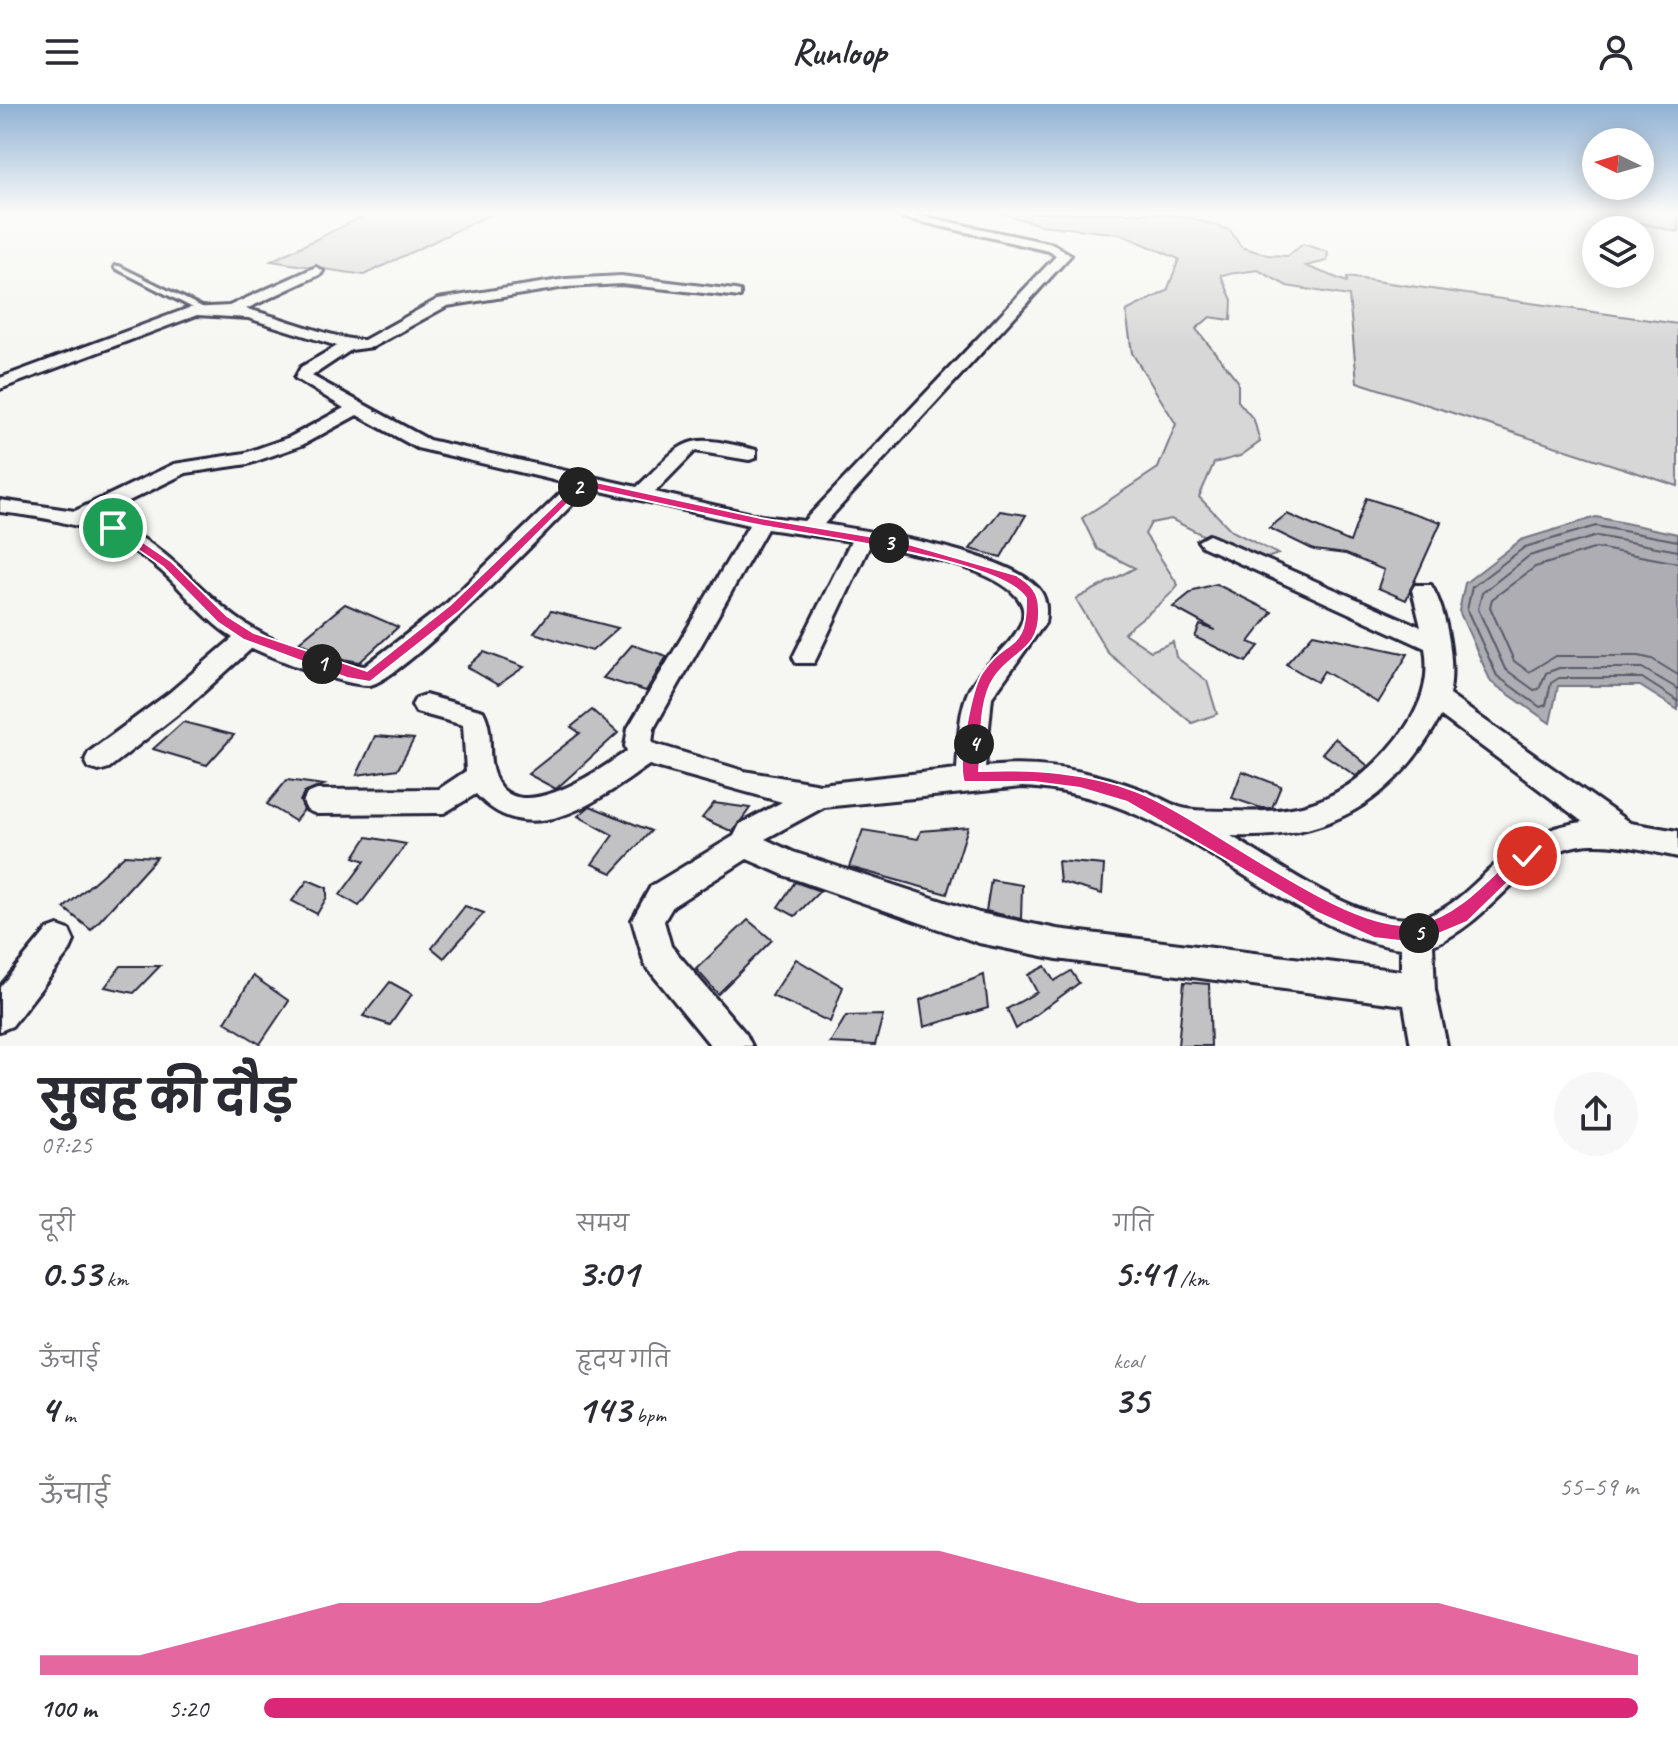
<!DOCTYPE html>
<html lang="hi">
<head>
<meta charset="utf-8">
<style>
  body { margin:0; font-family:Caveat,"Playpen Sans Deva",sans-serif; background:#f7f7f7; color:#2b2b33; height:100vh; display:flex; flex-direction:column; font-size:30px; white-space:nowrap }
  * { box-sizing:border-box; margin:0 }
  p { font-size:26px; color:#7c7c81 }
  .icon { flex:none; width:44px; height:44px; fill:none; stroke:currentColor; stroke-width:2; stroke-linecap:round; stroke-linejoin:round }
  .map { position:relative; height:942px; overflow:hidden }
  .sheet { display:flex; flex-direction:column; background:#fff; flex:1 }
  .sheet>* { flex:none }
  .needle { width:52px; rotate:275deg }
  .fabs { position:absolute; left:1582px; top:24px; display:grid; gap:16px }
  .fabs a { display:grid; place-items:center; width:72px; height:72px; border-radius:50%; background:#fff; box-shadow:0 4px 20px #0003; font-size:40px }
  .pin { position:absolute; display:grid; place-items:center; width:68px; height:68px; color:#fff; margin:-34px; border:4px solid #fff; border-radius:50%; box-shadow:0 2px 8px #0007 }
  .km { position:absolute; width:40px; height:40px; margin:-20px; border-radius:50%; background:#222; color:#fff; font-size:22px; line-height:40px; text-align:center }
  .round { display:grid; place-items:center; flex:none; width:84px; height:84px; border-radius:42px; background:#f7f7f7 }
  .head { display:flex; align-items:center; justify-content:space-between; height:136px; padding:0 40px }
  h1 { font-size:44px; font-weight:700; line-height:60px }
  .stats { display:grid; grid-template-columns:repeat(3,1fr); gap:12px; height:136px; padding:8px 40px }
  .stats div { display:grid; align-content:center }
  .stats b { font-size:40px; font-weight:700 }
  .stats small { font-size:22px; font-weight:400 }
  .stats p { font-size:22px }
  .chart { height:224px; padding:16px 40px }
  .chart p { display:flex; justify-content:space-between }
  .chart svg { width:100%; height:144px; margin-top:8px; fill:#db2777; opacity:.7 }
  ul { padding:0 40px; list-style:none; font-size:26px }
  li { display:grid; grid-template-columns:128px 96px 1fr; align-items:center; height:60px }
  li i { height:20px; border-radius:10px; background:#db2777 }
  header { display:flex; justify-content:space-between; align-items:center; height:104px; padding:0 40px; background:#fff; font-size:36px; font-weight:700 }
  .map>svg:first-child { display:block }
  .green { fill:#d7d7d7; stroke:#7c7c89; stroke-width:2 }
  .water { fill:#adadb3; stroke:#757583; stroke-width:2 }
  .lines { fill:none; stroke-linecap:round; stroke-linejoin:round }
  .shore { stroke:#5a5a6b; stroke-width:2 }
  .building { fill:#c2c2c4; stroke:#22223b; stroke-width:2 }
  .service-casing { stroke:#22223b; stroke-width:6 }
  .minor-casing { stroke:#22223b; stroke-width:6 }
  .service { fill:#f6f6f2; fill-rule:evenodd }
  .minor { fill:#f6f6f2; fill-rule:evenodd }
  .route { fill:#db2777; stroke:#fff; stroke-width:2 }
</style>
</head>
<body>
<header><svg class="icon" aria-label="menu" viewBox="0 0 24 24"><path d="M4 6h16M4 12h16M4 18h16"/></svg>Runloop<svg class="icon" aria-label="person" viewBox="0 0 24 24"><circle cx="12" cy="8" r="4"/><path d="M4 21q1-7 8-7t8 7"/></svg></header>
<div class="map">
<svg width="1678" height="942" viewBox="0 0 1678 942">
  <rect width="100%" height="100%" fill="#f6f6f2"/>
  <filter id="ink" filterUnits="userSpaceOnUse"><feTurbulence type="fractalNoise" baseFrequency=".0125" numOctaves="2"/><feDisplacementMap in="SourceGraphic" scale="16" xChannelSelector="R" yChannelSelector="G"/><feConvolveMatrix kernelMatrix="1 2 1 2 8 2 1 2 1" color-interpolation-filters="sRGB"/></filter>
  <g filter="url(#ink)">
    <g class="green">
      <polygon points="370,109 493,109 364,171 271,157"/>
      <path d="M 1000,109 L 1155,109 L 1192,114 L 1230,126 L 1241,143 L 1268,151 L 1288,152 L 1303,140 L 1328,148 L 1327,157 L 1306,162 L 1347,178 L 1347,173 L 1678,220 L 1678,382 L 1357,278 L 1349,192 L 1287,182 L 1258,166 L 1221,171 L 1232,196 L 1231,216 L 1210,213 L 1196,225 L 1238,277 L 1238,297 L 1254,316 L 1260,338 L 1240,352 L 1214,359 L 1199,393 L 1232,427 L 1278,450 L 1256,458 L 1171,415 L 1151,419 L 1145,430 L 1178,481 C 1163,501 1142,512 1124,529 L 1151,547 L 1173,538 L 1176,553 L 1207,577 L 1217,610 L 1192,619 L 1108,549 L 1076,495 L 1135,464 L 1097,445 L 1082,414 L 1158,364 L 1176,320 L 1132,249 L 1126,207 L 1167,187 L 1179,155 L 1120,130 L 1041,121 Z"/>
      <polygon points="1598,109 1678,109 1678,128"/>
    </g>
    <polygon class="water" points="1596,413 1678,430 1678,606 1640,582 1558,582 1550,619 1491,578 1459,507 1465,479 1521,436"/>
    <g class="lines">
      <g class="shore">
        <polyline points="1678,437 1596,422 1525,443 1472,483 1467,506 1497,572 1540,603 1546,601 1551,579 1559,574 1642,574 1678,597"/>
        <polyline points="1678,447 1597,432 1529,452 1482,489 1478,505 1505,565 1534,586 1539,585 1546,569 1559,564 1642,564 1678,585"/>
        <polyline points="1678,459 1597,444 1535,463 1492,495 1490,503 1514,557 1529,568 1555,552 1639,552 1652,555 1678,571"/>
      </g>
    </g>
    <g class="building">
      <polygon points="1366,394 1441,418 1406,496 1378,484 1384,466 1346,450 1314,446 1269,424 1287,410 1350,438"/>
      <polygon points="1000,407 1026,411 1001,453 970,445"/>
      <polygon points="1216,480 1272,508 1249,538 1259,542 1246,558 1195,533 1200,521 1215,526 1173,503 1194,486"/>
      <polygon points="345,500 398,523 360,558 337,554 299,538"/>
      <polygon points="551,507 618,524 592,547 534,529"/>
      <polygon points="1313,530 1408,550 1378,599 1324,567 1317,578 1286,560"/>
      <polygon points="632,541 667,552 646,587 603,574"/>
      <polygon points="484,548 524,563 498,581 467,563"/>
      <polygon points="592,606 618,629 556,685 528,670 580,629 571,623"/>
      <polygon points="183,618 234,631 207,661 153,645"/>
      <polygon points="375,632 414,635 398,665 357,671"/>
      <polygon points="1335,634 1368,662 1356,672 1322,649"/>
      <polygon points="1242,667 1281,682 1272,704 1261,704 1232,694"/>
      <polygon points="287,676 324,681 304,689 300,697 304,706 295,717 267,700"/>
      <polygon points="714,699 750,704 733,728 702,714"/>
      <polygon points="590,702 651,727 612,769 592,760 613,731 578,712"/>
      <polygon points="968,723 947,790 849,763 863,726 918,735 921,727"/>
      <polygon points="367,733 406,740 359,802 340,791 365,757 354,753"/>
      <polygon points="125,751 157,753 91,826 64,804"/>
      <polygon points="1058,757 1104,761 1102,790 1060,778"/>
      <polygon points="308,776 327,784 327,793 317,810 292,797"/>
      <polygon points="991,776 1022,781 1021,815 986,807"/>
      <polygon points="795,778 820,787 795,812 778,803"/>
      <polygon points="465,802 484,809 444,854 432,844"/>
      <polygon points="748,816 772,836 718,890 696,865"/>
      <polygon points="796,855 843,883 830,918 772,892"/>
      <polygon points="121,862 160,862 134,889 105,883"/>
      <polygon points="1045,862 1054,877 1071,867 1079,879 1016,925 1007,905 1037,888 1028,871"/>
      <polygon points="984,871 988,904 924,923 920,896"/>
      <polygon points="253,872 289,897 260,940 225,918"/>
      <polygon points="390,878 412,890 390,921 363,912"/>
      <polygon points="1184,878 1209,880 1211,942 1178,942"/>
      <polygon points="883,911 875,941 830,939 846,912"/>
    </g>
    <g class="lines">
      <g class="service-casing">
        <polygon id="service" points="115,162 119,162 206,205 199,207 115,164"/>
      </g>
      <g class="minor-casing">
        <g id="minor">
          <path d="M 883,109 L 907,109 L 1053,140 L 1071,151 L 824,420 C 873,428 1006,448 1038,484 C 1047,494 1047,506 1045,519 L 992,593 L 985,663 C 1039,657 1089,666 1140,685 C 1154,690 1166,698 1179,703 C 1193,708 1213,706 1228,707 C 1297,710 1338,700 1386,648 C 1414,617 1432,586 1425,544 L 1202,442 L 1198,437 L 1209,431 L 1421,523 L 1412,486 L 1415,481 L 1431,481 C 1447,507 1456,561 1449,591 L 1630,719 L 1678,727 L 1678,753 C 1644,746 1595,732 1562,746 C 1513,766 1486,820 1433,841 L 1435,886 L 1447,942 L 1411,942 L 1404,901 L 1057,855 L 979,839 L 786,772 L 747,755 L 673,802 L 664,817 L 671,842 L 746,930 L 752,942 L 711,942 L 645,861 L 632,816 L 651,782 L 734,732 L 740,720 L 782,698 L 649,661 C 598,697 529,749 476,690 L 444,709 L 317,710 L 307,706 L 303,698 L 307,690 L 317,686 L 439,685 L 466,667 L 463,621 L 416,608 L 412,601 L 416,594 L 425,591 L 483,607 C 494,627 487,648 493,668 C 511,729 600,666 627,647 L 625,642 L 628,624 L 749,421 L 588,384 C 558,415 400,579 369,581 C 344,582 276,555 252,544 L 187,603 L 109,664 L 99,667 L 89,664 L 85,656 L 89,648 L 169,589 L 233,534 C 208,518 190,495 170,475 C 122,428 64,415 0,408 L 0,396 L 75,407 L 174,360 L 245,349 L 290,333 L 344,304 L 295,274 L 301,263 L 337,242 L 248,214 L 197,211 L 0,285 L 0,274 L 189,204 L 229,202 L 316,163 L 323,167 L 321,170 L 246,205 C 276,211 342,238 364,236 L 438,195 L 566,175 L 621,172 L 735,186 L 740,187 L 740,193 L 621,180 L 566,183 L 447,202 L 373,243 L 351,246 L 312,272 L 429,336 L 637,383 C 688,334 683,328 756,346 L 756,354 L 749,356 L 695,347 L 655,388 L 761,412 L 804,417 L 1056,152 L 1049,147 ZM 357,311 L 417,344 L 570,380 L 447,499 L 365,562 C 323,558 268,538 234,512 C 183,472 163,435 96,413 L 186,369 L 248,360 L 302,341 ZM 767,425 L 851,437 L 793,553 L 796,559 L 814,559 L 817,553 L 870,441 C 903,447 1044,470 1021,520 C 1008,548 977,563 966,593 C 958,615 959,642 957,665 L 820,680 L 744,667 L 652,639 L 654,624 ZM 1441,612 L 1583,718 C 1544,722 1517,742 1488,767 C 1471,783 1452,803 1430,811 C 1374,832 1278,760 1231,732 C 1329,736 1394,698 1441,612 ZM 1022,683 C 1127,688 1196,743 1283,795 C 1319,816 1358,840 1401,844 L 1401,867 L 1057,825 L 979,809 L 793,748 L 765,735 L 824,703 Z"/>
          <polygon points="58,822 69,826 74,837 69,848 12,922 0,927 0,883 47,826"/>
        </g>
      </g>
      <use href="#service" class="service"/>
      <use href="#minor" class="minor"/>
    </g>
  </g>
  <linearGradient id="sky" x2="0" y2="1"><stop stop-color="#90b1d3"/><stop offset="0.45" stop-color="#fbfbf9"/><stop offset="1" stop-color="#fbfbf9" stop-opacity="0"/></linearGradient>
  <rect width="1678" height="241" fill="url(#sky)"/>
  <path class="route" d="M 582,375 L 761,414 L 898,437 L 1016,471 C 1030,479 1039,488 1039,505 C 1041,547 1013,546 994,574 C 978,598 982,639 979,667 C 1033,665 1084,668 1135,687 C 1204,712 1350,835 1418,820 C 1459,812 1490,773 1520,746 L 1527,744 L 1535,752 L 1467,818 L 1417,839 L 1374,834 L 1318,809 L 1127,698 L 1080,684 L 1034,678 L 964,678 C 957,660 971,586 982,569 C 1006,532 1027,550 1026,494 C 999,454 810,432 758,421 C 700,409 642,396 584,383 L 460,507 L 370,578 L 347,574 L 244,536 L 217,518 L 163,463 L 107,424 L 118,421 L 172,458 L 227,512 L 254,529 L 367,567 L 450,501 Z"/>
</svg>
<div class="fabs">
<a><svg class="needle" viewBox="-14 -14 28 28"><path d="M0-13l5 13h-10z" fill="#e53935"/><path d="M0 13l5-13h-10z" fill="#7c7c81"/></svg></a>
<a><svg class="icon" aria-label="layers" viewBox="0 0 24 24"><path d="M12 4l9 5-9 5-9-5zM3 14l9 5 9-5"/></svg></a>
</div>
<div class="pin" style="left:113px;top:424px;background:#1e9e55"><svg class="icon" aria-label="arrive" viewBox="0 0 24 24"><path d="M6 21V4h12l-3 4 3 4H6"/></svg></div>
<div class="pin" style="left:1527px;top:752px;background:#d93025"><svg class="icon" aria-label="check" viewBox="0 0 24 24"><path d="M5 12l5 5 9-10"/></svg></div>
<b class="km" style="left:322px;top:560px">1</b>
<b class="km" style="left:578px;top:383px">2</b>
<b class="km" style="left:889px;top:439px">3</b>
<b class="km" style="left:974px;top:640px">4</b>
<b class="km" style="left:1419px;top:829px">5</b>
</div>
<section class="sheet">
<div class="head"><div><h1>सुबह की दौड़</h1><p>07:25</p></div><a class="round"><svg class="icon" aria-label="share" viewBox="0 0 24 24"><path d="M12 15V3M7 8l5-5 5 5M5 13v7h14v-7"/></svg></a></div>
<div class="stats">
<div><p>दूरी</p><b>0.53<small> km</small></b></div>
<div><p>समय</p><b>3:01</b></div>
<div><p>गति</p><b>5:41<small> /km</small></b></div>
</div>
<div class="stats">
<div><p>ऊँचाई</p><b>4<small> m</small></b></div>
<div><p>हृदय गति</p><b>143<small> bpm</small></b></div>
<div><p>kcal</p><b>35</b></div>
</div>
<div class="chart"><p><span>ऊँचाई</span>55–59 m</p>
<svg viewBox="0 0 160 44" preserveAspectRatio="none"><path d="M0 44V38L10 38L20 30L30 22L40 22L50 22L60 14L70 6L80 6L90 6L100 14L110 22L120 22L130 22L140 22L150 30L160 38V44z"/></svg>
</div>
<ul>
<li><b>100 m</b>5:20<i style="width:100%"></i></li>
</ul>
</section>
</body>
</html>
